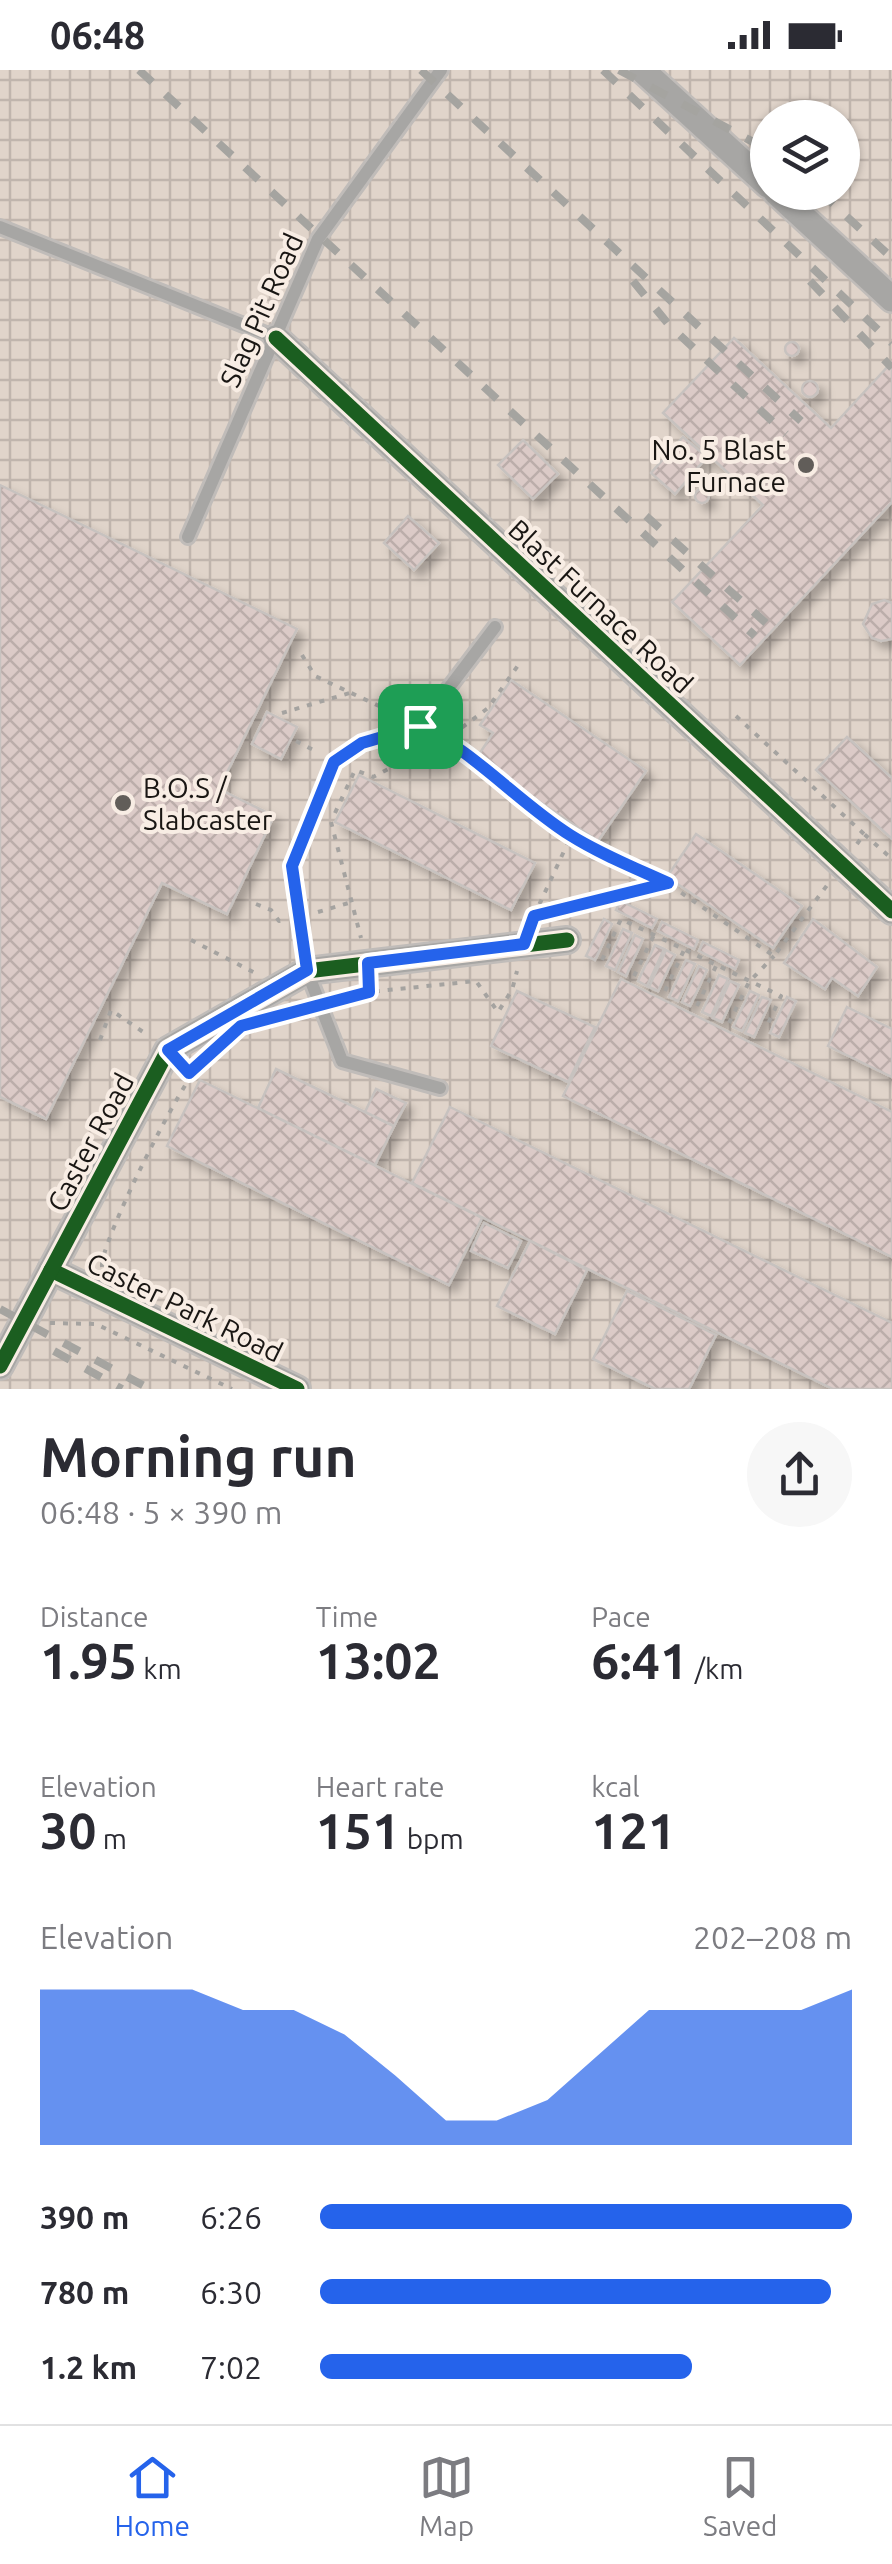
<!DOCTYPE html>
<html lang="en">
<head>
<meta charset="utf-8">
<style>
  body { margin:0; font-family:Ubuntu,sans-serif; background:#f7f7f7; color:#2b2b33; height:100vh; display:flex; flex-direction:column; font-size:38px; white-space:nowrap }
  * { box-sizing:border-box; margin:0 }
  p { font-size:32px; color:#7c7c81 }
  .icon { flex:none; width:55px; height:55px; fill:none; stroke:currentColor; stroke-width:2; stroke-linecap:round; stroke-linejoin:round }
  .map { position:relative; height:1319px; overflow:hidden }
  .sheet { display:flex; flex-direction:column; background:#fff; flex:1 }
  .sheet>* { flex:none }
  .controls { position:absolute; left:750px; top:30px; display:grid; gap:20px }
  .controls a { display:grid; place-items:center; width:110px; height:110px; border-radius:50%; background:#fff; box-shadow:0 2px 8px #0004; font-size:50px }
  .pin { position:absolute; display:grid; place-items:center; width:85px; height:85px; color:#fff; margin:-42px; border-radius:20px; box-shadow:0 5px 15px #0006 }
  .round { display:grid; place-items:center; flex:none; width:105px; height:105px; border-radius:52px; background:#f7f7f7 }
  .head { display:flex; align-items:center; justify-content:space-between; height:170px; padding:0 40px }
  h1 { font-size:55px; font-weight:600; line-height:75px }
  .figures { display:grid; grid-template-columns:repeat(3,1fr); gap:15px; height:170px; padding:10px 40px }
  .figures div { display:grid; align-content:center }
  .figures b { font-size:50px; font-weight:600 }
  .figures small { font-size:28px; font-weight:400 }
  .figures p { font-size:28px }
  .chart { height:280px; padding:20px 40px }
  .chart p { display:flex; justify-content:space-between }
  .chart svg { width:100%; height:180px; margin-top:10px; fill:#2563eb; opacity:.7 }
  ul { padding:0 40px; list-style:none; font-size:32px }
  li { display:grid; grid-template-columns:160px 120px 1fr; align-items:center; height:75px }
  li i { height:25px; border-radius:12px; background:#2563eb }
  .status { display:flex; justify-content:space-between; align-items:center; height:70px; padding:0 50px; background:#fff; direction:ltr }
  .status svg { height:28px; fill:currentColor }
  .tab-bar { display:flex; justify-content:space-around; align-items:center; height:140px; border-top:2px solid #e1e1e2; background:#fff; font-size:28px; color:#7c7c81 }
  .tab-bar a { display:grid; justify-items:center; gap:5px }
  .tab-bar .on { color:#2563eb }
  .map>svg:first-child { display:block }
  .industrial { fill:url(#industrial-grid); fill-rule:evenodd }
  .building { fill:url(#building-cross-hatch); stroke:#c7c2bf; stroke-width:2.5; filter:url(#shadow) }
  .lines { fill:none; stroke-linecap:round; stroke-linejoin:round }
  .lane-casing { stroke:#c0bcb9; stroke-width:18 }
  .street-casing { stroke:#c0bcb9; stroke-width:30 }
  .path { stroke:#a5a3a0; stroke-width:4; stroke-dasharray:5 8; stroke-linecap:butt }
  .lane { stroke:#a7a6a4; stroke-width:12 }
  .street { stroke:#a7a6a4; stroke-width:25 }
  .rail { stroke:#a5a4a0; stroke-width:8; stroke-dasharray:18 18; stroke-linecap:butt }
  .cycleway-casing { stroke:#f8ede4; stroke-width:21 }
  .cycleway { stroke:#1b5e20; stroke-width:15 }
  .route-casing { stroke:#fff; stroke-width:20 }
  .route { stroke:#2563eb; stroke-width:12 }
  .poi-dot { fill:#615d59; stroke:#f8ede4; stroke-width:4 }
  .labels { text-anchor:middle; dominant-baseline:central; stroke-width:8; stroke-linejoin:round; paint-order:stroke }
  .street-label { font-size:28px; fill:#191613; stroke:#f8ede4 }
  .poi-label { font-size:28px; fill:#191613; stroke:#f8ede4; text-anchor:end }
</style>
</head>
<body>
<div class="status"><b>06:48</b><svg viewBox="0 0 49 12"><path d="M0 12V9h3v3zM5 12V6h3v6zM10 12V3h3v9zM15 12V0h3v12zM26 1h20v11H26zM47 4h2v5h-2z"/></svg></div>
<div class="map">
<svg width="892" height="1319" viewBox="0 0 892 1319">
  <defs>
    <pattern id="industrial-grid" width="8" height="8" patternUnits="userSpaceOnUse" patternTransform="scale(2.5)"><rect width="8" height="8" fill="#e0d4ca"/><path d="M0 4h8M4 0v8" fill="none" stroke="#c0b5ad"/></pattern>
    <pattern id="building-cross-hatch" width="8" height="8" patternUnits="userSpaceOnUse" patternTransform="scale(2.5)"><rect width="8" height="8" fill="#dbcac7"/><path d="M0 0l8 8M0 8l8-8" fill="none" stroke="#bbadaa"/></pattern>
    <filter id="shadow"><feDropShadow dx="7" dy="7" stdDeviation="5" flood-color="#0004"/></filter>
  </defs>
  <rect width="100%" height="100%" fill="#e6e1dc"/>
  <path class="industrial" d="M 0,0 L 892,0 L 892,1319 L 0,1319 ZM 768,48 L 842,48 L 842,122 L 768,122 Z"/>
  <g class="building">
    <polygon points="734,268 831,358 892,292 892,432 740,595 672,532 763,435 663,343"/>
    <circle cx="792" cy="279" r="7"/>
    <circle cx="810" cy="319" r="8"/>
    <polygon points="683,367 707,387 675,424 651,403"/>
    <polygon points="523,370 558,404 533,429 498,395"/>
    <polygon points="0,415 297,559 219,719 274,746 227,844 162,813 46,1049 0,1027"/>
    <circle cx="702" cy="426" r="7"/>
    <polygon points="408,446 439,473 414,500 384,473"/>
    <polygon points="884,530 892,533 892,569 881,571 872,568 863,554 872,534"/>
    <polygon points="511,610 646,701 598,771 476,689 493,663 480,655"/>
    <polygon points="267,642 297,657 281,689 252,674"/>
    <polygon points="847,667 892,708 892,769 816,700"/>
    <polygon points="359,705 535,793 511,840 335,752"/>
    <polygon points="696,764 802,836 773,878 667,807"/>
    <polygon points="621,831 657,849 652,858 616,840"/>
    <polygon points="604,849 612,854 595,890 586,886"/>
    <polygon points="813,849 877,897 858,926 832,908 825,919 784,893"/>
    <polygon points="662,852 698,870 694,879 658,861"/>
    <polygon points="623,859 632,863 615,900 606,896"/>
    <polygon points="635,865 643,869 626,906 618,902"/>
    <polygon points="703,872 739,890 735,899 699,881"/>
    <polygon points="655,875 664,879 647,916 638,911"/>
    <polygon points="666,880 675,885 658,921 649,917"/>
    <polygon points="686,890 695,894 678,931 669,927"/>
    <polygon points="699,896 707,900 690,936 682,932"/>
    <polygon points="719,905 728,909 711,946 702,942"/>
    <polygon points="621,909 892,1042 892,1187 563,1026"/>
    <polygon points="730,911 739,915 722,952 713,948"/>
    <polygon points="517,921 595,957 568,1012 491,976"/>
    <polygon points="750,921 759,925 742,961 733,957"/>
    <polygon points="762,927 771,930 754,967 745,963"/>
    <polygon points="787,927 796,931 779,967 770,963"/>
    <polygon points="847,937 892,959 892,1007 828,976"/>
    <polygon points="276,999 394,1056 375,1095 258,1038"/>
    <polygon points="200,1010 482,1148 449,1215 167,1076"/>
    <polygon points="376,1019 406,1033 394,1056 365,1042"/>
    <polygon points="450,1037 892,1253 892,1319 833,1319 412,1113"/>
    <polygon points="484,1153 521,1171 508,1198 471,1181"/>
    <polygon points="530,1171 587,1200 555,1264 497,1236"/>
    <polygon points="627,1221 716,1265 689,1319 655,1319 593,1289"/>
  </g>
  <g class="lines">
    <g class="lane-casing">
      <g id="lane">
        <polyline points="0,157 276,268"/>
        <polyline points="188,467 318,169 441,0"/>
        <polyline points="440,1018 342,991 307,901 292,797 334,692 362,673 420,656 495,557"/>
      </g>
    </g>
    <g class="street-casing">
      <g id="street">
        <polyline points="642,0 768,115"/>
        <polyline points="776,122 892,229"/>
        <polyline points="276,268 892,841"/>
        <polyline points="51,1200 297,1319"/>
        <polyline points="0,1296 168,980 307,901 567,870"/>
      </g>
    </g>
    <g class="path">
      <polyline points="302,585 315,606 394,643"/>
      <polyline points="282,643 353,622"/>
      <polyline points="736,646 864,764"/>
      <polyline points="439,664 571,766 667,813"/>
      <polyline points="296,671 319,683"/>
      <polyline points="335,743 355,700 373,707 448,668 488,638 519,594"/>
      <polyline points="331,752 361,868"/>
      <polyline points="857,774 864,764 892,789"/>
      <polyline points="256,834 271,840 279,851 284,850"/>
      <polyline points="318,842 352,832"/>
      <polyline points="534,846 571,766"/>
      <polyline points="533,849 667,813 774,886 828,814"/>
      <polyline points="191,870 257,904"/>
      <polyline points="602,890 621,849 781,926 766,958"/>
      <polyline points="634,906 654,865"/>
      <polyline points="665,921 684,880"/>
      <polyline points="337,931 369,922 476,911 498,942 512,920 517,901"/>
      <polyline points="697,936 716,896"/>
      <polyline points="288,941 293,940 307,954"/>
      <polyline points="729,953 749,912 774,886"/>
      <polyline points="100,970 111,940 149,966"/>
      <path d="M 102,1197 C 99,1175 182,1009 204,989"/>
      <polyline points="50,1253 96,1254 232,1319"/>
    </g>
    <use href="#lane" class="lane"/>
    <use href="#street" class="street"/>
    <g class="rail">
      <polyline points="139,0 755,566"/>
      <polyline points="421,0 801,351"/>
      <polyline points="603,0 892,273"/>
      <polyline points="619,0 768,80"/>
      <polyline points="820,122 892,188"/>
      <polyline points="633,211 669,255 786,364"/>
      <polyline points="810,211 892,298"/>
      <polyline points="646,446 766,553"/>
      <polyline points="0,1239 150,1319"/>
      <polyline points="54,1281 122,1319"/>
    </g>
    <g class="cycleway-casing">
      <g id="cycleway">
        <polyline points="276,268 892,841"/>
        <polyline points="51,1200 297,1319"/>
        <polyline points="0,1296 168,980 307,901 567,870"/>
      </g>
    </g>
    <use href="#cycleway" class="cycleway"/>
  </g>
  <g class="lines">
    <g class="route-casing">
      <path id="route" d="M 420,656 C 473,680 519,733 570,765 C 600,784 635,798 668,813 L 534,846 L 524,874 L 368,893 L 369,922 L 241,956 L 189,1003 L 168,980 L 307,900 L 292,796 L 334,692 L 362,673 Z"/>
    </g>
    <use href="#route" class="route"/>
  </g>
  <g class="poi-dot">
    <circle cx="806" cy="395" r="10"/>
    <circle cx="123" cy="733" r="10"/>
  </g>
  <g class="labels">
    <g class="street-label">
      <text transform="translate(261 240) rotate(-66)">Slag Pit Road</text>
      <text transform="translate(601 536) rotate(43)">Blast Furnace Road</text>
      <text transform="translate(90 1072) rotate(-62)">Caster Road</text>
      <text transform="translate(185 1237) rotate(26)">Caster Park Road</text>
    </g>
    <g class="poi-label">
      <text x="786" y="379">No. 5 Blast<tspan x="786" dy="32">Furnace</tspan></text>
      <text x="143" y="717" text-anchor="start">B.O.S /<tspan x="143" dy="32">Slabcaster</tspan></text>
    </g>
  </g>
</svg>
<div class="controls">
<a><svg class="icon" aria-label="layers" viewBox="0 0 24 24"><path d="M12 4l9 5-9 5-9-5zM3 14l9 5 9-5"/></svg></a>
</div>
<div class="pin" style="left:420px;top:656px;background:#1e9e55"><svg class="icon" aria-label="arrive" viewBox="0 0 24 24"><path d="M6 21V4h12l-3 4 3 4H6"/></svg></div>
</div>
<section class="sheet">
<div class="head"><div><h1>Morning run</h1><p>06:48 · 5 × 390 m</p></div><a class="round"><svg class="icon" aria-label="share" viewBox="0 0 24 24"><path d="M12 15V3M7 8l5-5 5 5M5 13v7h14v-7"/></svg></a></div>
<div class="figures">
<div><p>Distance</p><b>1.95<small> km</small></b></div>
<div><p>Time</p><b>13:02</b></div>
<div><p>Pace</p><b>6:41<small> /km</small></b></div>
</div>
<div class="figures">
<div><p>Elevation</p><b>30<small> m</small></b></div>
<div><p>Heart rate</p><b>151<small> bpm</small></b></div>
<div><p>kcal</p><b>121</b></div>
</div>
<div class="chart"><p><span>Elevation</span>202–208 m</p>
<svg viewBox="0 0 160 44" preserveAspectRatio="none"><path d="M0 44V6L10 6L20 6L30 6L40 11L50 11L60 17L70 27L80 38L90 38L100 33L110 22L120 11L130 11L140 11L150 11L160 6V44z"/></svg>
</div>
<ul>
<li><b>390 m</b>6:26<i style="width:100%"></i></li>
<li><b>780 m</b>6:30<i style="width:96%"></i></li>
<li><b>1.2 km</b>7:02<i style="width:70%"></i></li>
</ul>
</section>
<nav class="tab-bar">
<a class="on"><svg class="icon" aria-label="home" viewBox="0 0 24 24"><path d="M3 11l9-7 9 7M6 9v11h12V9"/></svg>Home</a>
<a><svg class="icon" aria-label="map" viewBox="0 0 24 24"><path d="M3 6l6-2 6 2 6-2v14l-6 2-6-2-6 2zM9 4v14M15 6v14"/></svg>Map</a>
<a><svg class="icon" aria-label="saved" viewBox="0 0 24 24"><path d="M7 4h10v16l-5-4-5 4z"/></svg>Saved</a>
</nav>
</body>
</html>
